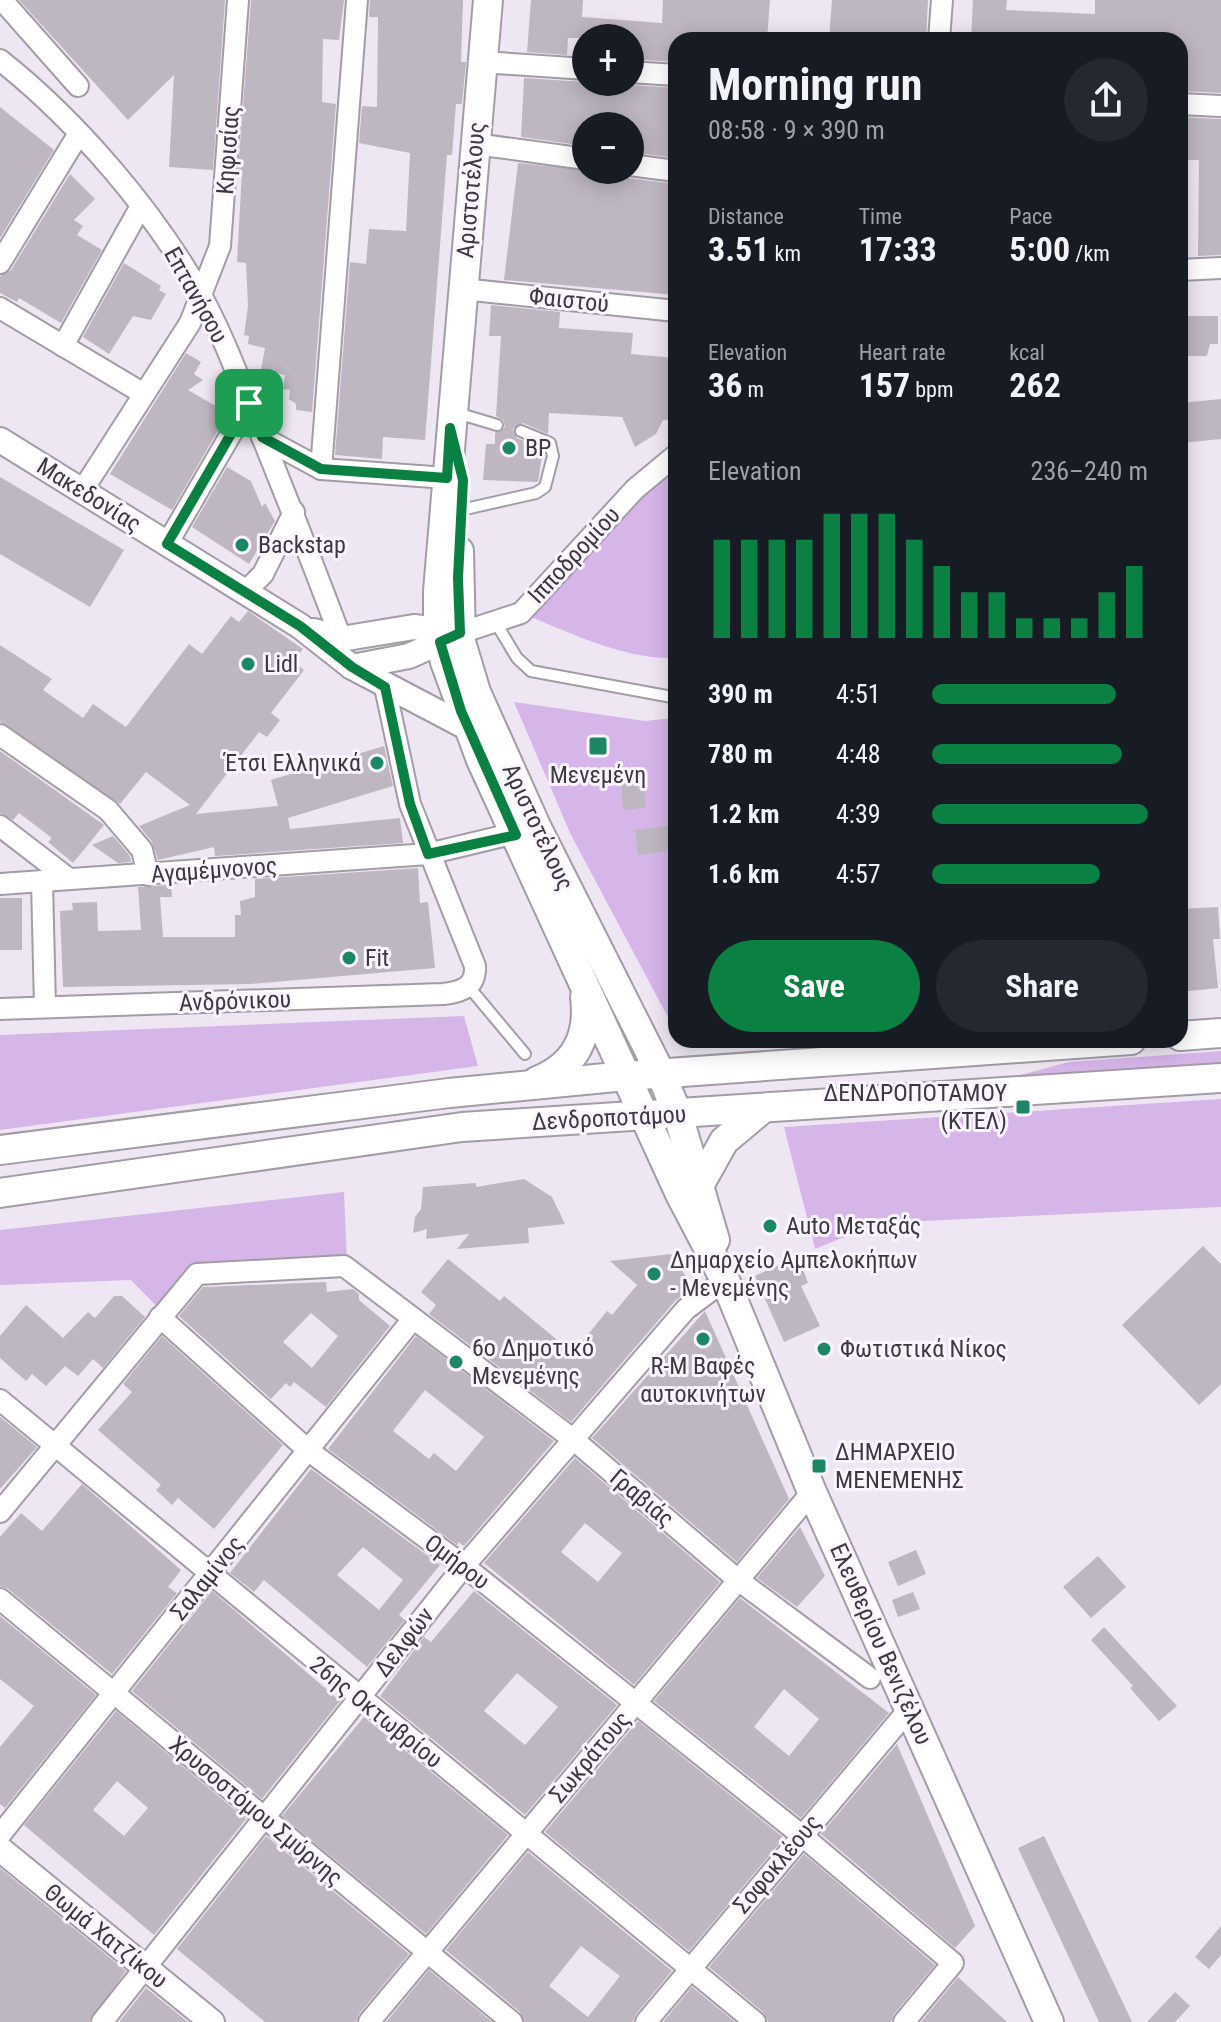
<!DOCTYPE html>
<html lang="en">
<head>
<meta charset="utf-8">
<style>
  body { margin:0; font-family:"Roboto Condensed",sans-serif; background:#242831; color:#f1f3f6; height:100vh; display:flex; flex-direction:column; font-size:30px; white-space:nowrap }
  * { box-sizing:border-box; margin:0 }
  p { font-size:26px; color:#9ea1a6 }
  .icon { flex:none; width:44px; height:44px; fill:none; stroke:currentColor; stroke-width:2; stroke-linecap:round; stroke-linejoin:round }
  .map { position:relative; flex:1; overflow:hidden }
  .drawer { position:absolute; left:668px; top:32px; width:520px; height:1016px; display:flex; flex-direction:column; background:#171b24; border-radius:24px; box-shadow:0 4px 20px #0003 }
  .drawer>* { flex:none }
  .fabs { position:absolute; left:572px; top:24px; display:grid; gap:16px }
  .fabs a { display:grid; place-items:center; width:72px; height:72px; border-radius:50%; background:#171b24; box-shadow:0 4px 20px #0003; font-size:40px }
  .pin { position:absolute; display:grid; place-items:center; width:68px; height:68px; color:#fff; margin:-34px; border-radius:16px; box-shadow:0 4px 12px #0006 }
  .round { display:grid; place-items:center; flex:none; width:84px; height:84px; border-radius:42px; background:#242831 }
  .headline { display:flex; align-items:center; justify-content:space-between; height:136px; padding:0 40px }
  h1 { font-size:44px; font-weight:700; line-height:60px }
  .metrics { display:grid; grid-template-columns:repeat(3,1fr); gap:12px; height:136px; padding:8px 40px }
  .metrics div { display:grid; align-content:center }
  .metrics b { font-size:34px; font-weight:700 }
  .metrics small { font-size:22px; font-weight:400 }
  .metrics p { font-size:22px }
  .chart { height:224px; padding:16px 40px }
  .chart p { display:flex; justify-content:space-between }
  .chart svg { width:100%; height:144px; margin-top:8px; stroke:#0b8043; stroke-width:6 }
  .cta { display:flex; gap:16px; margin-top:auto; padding:16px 40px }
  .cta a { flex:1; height:92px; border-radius:48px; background:#0b8043; color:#fff; font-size:32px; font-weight:700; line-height:92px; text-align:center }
  .cta a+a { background:#242831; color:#f1f3f6 }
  ul { padding:0 40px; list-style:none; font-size:26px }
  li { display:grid; grid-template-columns:128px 96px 1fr; align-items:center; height:60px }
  li i { height:20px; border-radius:10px; background:#0b8043 }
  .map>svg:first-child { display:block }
  .green { fill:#d6b5e9 }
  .building { fill:#beb7c2; fill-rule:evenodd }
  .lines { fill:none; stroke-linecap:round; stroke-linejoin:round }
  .service-casing { stroke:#a39ca7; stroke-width:14 }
  .minor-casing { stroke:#a39ca7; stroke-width:24 }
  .tertiary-casing { stroke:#a39ca7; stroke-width:28 }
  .secondary-casing { stroke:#a39ca7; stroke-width:32 }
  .service { stroke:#fff; stroke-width:10 }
  .minor { stroke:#fff; stroke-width:20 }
  .tertiary { stroke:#fff; stroke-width:24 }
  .secondary { stroke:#fff; stroke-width:28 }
  .route-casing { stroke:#fff; stroke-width:16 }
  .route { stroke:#0b8043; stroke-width:10 }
  .poi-dot { fill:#1b8765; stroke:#fbf5ff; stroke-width:3 }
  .labels { text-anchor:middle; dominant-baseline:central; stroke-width:6; stroke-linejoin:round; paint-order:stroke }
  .street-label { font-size:24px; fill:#3d3a3f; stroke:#fbf5ff }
  .poi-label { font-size:24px; fill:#3d3a3f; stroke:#fbf5ff; text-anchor:start }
</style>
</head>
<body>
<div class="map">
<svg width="1221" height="2022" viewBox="0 0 1221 2022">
  <rect width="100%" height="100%" fill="#eee7f3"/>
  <g class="green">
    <path d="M 676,455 L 676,658 C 624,660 569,632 521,613 Z"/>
    <polygon points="676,677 676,1024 670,1021 571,835 514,702 645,721 673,718 671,678"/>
    <polygon points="464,1016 478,1066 0,1130 0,1035"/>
    <polygon points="1221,1051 1221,1064 1009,1078 1069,1062"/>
    <polygon points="1221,1099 1221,1207 880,1223 881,1232 849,1235 815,1249 784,1127"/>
    <polygon points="344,1192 347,1263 199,1268 161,1311 131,1280 0,1285 0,1230"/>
  </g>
  <g class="building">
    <polygon points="19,0 225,0 213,170 169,167 174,75 128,120"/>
    <polygon points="251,0 344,0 339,40 323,39 322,102 336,104 312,412 296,410 296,404 289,399 290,390 283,389 285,375 261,369 265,348 248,344 249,336 244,335 248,306 246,263 237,262 242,171 238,171"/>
    <polygon points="370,0 463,0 461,62 466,62 462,104 456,104 452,155 447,155 425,440 383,437 382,459 335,455 350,262 366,264 369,229 406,231 410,153 359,143 362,106 377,107 378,17 369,17"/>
    <polygon points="531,0 583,0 582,17 662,23 663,0 770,0 767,40 676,40 676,62 630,59 630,38 568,38 567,55 527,52"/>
    <polygon points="832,0 928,0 926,40 829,40"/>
    <polygon points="973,0 1007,0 1006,10 1095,14 1095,0 1221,0 1221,93 1180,91 1180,40 971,40"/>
    <polygon points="524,78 676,88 676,158 630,152 630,126 586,126 586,146 521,137"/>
    <polygon points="0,107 54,150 0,238"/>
    <polygon points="1180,117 1221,119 1221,255 1198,256 1199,160 1185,160"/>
    <polygon points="518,163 620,173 628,178 676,184 676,295 504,280"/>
    <polygon points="70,174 95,199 74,220 83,226 77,235 102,250 61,323 19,298 17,302 0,293 0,276 11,270"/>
    <polygon points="124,263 161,286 159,290 166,294 151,320 133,316 109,354 83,337"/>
    <polygon points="491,305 560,312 559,328 633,333 631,354 676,358 676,421 663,420 656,434 635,447 622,417 549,413 548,434 523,423 513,429 517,438 543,449 538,482 483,480 486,444 495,444 495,433 505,427 503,420 496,416 501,336 489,336"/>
    <polygon points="1180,316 1218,316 1218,344 1210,344 1207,356 1185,356 1185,348 1180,348"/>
    <polygon points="186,353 201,362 194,374 203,380 188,390 228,413 172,510 110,474"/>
    <polygon points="1221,399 1221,439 1180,443 1180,403"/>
    <polygon points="227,467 251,481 262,507 265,503 275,521 249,564 192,527"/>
    <polygon points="0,477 124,550 90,607 0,554"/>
    <polygon points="248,611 303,649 293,661 304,670 271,713 280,720 267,737 259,732 196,814 278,806 271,780 384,746 393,786 288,818 290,829 400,818 403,843 215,856 214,847 158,860 152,842 139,826 190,805 146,772 120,804 0,722 0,645 52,679 43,690 83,718 93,704 126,727 189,644 202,654 231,616 239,622"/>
    <polygon points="0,751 104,825 73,863 48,842 52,838 19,813 13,820 0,813"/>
    <polygon points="643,776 646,808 623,810 621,777"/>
    <polygon points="675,825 676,850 638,855 635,830"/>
    <polygon points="113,836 130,856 131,862 118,863 92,845"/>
    <polygon points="418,868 420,903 428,902 435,968 251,984 63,987 60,911 73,910 72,903 97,902 98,931 141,930 138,887 171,885 172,897 160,897 163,937 235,937 235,915 241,915 240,901 255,897 255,879"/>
    <rect x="0" y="898" width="22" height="52"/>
    <polygon points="1218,907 1220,939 1213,939 1218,988 1180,992 1180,909"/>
    <polygon points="524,1179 552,1197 565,1224 528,1228 529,1243 457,1249 469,1234 426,1239 427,1229 413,1233 415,1217 421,1209 423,1187 476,1183 476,1187"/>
    <polygon points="1203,1246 1221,1264 1221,1384 1199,1405 1122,1325"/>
    <polygon points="671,1254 693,1287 676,1300 571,1422 429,1314 436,1305 421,1292 448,1259 500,1301 504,1296 573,1353 607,1311 612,1315 637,1285 610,1261"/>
    <polygon points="798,1256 808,1283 801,1286 820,1326 784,1342 755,1276"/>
    <path d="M 326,1282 L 327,1292 L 353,1289 L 359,1294 L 359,1300 L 390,1326 L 326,1407 L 294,1382 L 290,1387 L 286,1383 L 271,1399 L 179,1316 L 203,1287 ZM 311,1313 L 338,1336 L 312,1368 L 283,1342 Z"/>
    <polygon points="114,1296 122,1296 145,1317 103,1368 93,1359 78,1376 65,1366 46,1386 32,1374 26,1381 0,1358 0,1336 26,1305 63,1338 88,1312 95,1318"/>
    <polygon points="705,1311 789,1499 737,1562 592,1438"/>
    <polygon points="162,1336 283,1445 214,1529 178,1498 172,1505 156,1490 161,1485 98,1430 132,1392 123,1384"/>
    <path d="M 416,1336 L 554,1441 L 464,1546 L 459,1542 L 457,1545 L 328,1449 ZM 425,1390 L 484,1437 L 456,1471 L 434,1453 L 429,1459 L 393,1431 Z"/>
    <polygon points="0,1417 37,1447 0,1489"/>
    <path d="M 575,1458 L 720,1582 L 634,1685 L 484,1563 ZM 585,1523 L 622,1553 L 598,1582 L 561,1552 Z"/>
    <path d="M 311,1469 L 440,1565 L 399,1615 L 405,1620 L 367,1667 L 264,1580 L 254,1592 L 230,1573 ZM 363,1547 L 403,1580 L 379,1610 L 337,1575 Z"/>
    <polygon points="82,1484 181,1570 168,1587 177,1593 112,1674 8,1589 0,1586 0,1537 21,1513 42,1531"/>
    <polygon points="800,1527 825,1576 797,1607 757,1578"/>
    <polygon points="916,1550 926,1574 898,1586 888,1562"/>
    <polygon points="1098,1556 1126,1587 1091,1618 1063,1587"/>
    <polygon points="212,1591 340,1701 262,1799 132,1691"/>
    <path d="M 474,1591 L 617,1705 L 525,1815 L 380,1696 L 424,1637 L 431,1642 ZM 517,1673 L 558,1707 L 525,1745 L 484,1711 Z"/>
    <polygon points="913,1592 920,1609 898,1617 892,1600"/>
    <path d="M 740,1598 L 889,1713 L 801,1818 L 654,1701 ZM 784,1689 L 819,1719 L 789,1756 L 754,1727 Z"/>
    <polygon points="0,1616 96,1695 5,1808 0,1804 0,1747 34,1706 0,1679"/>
    <polygon points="1104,1627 1177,1706 1159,1721 1130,1688 1133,1686 1091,1640"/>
    <path d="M 116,1711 L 246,1819 L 154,1935 L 24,1825 ZM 117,1781 L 148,1808 L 124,1836 L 93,1810 Z"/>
    <polygon points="364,1717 508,1835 426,1934 282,1816"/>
    <polygon points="638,1721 784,1838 689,1951 545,1832"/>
    <polygon points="897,1744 975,1926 955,1948 821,1834"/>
    <polygon points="266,1836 409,1954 359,2014 356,2022 265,2022 177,1949"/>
    <polygon points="1044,1836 1132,2022 1099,2022 1018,1848"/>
    <path d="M 528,1852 L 672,1971 L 636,2014 L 633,2022 L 525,2022 L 520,2012 L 446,1950 ZM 581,1946 L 620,1976 L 588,2017 L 549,1986 Z"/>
    <polygon points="804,1854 935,1965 894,2014 891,2022 768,2022 763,2012 709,1967"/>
    <polygon points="0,1868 126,1971 89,2022 0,2022"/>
    <polygon points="1221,1926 1221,1955 1209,1969 1195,1957"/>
    <polygon points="429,1970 492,2022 386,2022"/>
    <polygon points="958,1977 1007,2022 921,2022"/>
    <polygon points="692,1987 735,2022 663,2022"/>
    <polygon points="146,1988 188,2022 119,2022"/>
    <polygon points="1175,1992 1190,2006 1175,2022 1147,2022"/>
  </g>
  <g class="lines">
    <g class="service-casing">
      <g id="service">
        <polyline points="457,413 497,425"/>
        <polyline points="461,510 536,493 545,487 553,456 550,443 521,431"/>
        <polyline points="496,623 517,658 531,671 672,697"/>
        <polyline points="469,987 525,1054"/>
      </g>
    </g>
    <g class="minor-casing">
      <g id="minor">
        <polyline points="2,0 78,86"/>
        <polyline points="939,40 942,0"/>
        <path d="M 0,60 C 76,120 154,211 201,295 C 224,337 241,384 259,429 C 287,499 315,568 341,639"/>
        <polyline points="482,62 586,69"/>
        <polyline points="630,72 676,75"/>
        <polyline points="1180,104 1221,106"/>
        <polyline points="475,144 586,159"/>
        <polyline points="630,165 676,171"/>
        <polyline points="0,263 78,135"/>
        <polyline points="1180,270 1221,268"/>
        <polyline points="462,289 676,311"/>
        <polyline points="0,308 144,394"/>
        <polyline points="63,346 141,206"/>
        <polyline points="262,437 321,469 447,478"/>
        <polyline points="321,469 357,0"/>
        <polyline points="82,491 190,323 220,246 238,0"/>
        <polyline points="167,544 249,403"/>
        <polyline points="245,592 263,574 294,512"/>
        <polyline points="460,633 521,613 635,489 676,455"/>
        <polyline points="0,735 108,810 142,850 148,875"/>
        <polyline points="0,826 69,879"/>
        <polyline points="42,881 45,1007"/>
        <polyline points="0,884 428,854 528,830"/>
        <path d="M 0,1009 L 443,994 C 462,992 476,987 475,966 L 410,804 L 385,687"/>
        <polyline points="160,1317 309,1451 464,1566 800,1834 953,1963 904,2022"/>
        <polyline points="0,1400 755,2022"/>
        <polyline points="0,1512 197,1274 344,1266 574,1440 738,1580 870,1678"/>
        <polyline points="0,1599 512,2022"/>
        <polyline points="0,1835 412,1320"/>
        <polyline points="102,2022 464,1566 686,1309 725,1280"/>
        <polyline points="369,2022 812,1492"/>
        <polyline points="646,2022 910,1708"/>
      </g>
    </g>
    <g class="tertiary-casing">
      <g id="tertiary">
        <polyline points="0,440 300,626 352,667 468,728"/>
        <polyline points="314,631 341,639 414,627 455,632"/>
        <polyline points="352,667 409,656 456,635"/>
        <polyline points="0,1849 212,2022"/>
      </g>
    </g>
    <g class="secondary-casing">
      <g id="secondary">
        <polyline points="488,0 438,591 438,630 445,662 481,760 680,1194 725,1280 812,1492 1049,2022"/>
        <polyline points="459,551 461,642 476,692 536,826 661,1074 678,1115 715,1240"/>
        <polyline points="1180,1036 1221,1033"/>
        <path d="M 537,1081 C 575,1066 590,1037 585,997"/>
        <polyline points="0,1150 449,1093 626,1076 1131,1040"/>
        <polyline points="700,1184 724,1141 761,1110"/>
        <polyline points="0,1193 462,1127 1221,1078"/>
      </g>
    </g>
    <use href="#service" class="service"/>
    <use href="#minor" class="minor"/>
    <use href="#tertiary" class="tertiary"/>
    <use href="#secondary" class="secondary"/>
  </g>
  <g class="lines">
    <g class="route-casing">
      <polygon id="route" points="249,403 262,437 321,469 447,478 450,428 463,480 458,578 460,633 440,642 461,711 516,835 428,854 410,804 385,687 352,667 300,626 167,544"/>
    </g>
    <use href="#route" class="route"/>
  </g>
  <g class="poi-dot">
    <circle cx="509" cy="448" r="8"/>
    <circle cx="242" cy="545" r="8"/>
    <circle cx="248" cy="664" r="8"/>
    <rect x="588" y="736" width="20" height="20" rx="4"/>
    <circle cx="377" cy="763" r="8"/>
    <circle cx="349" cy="958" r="8"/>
    <rect x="1015" y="1099" width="16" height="16" rx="4"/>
    <circle cx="770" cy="1226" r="8"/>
    <circle cx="654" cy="1274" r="8"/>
    <circle cx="703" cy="1339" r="8"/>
    <circle cx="824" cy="1349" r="8"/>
    <circle cx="456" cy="1362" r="8"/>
    <rect x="811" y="1458" width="16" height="16" rx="4"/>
  </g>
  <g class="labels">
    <g class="street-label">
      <text transform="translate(228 150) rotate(-86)">Κηφισίας</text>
      <text transform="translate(471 190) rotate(-85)">Αριστοτέλους</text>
      <text transform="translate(196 295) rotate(61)">Επτανήσου</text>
      <text transform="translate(569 300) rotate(6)">Φαιστού</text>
      <text transform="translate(89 495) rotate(32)">Μακεδονίας</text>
      <text transform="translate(574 555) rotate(-47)">Ιπποδρομίου</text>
      <text transform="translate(538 827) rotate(65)">Αριστοτέλους</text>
      <text transform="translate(214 870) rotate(-4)">Αγαμέμνονος</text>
      <text transform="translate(235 1001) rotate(-2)">Ανδρόνικου</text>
      <text transform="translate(609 1118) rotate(-3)">Δενδροποτάμου</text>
      <text transform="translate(642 1498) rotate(40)">Γραβιάς</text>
      <text transform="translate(457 1562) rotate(37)">Ομήρου</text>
      <text transform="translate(207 1578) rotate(-51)">Σαλαμίνος</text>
      <text transform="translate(404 1642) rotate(-52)">Δελφών</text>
      <text transform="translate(881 1644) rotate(66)">Ελευθερίου Βενιζέλου</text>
      <text transform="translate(376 1712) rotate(39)">26ης Οκτωβρίου</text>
      <text transform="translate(590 1757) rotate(-50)">Σωκράτους</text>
      <text transform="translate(256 1811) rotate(40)">Χρυσοστόμου Σμύρνης</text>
      <text transform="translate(777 1864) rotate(-50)">Σοφοκλέους</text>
      <text transform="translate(106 1936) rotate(39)">Θωμά Χατζίκου</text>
    </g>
    <g class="poi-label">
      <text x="525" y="448">BP</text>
      <text x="258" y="545">Backstap</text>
      <text x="264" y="664">Lidl</text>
      <text x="361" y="763" text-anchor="end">Έτσι Ελληνικά</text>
      <text x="598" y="775" text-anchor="middle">Μενεμένη</text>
      <text x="365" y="958">Fit</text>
      <text x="1007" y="1093" text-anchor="end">ΔΕΝΔΡΟΠΟΤΑΜΟΥ<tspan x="1007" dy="28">(ΚΤΕΛ)</tspan></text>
      <text x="786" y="1226">Auto Μεταξάς</text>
      <text x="670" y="1260">Δημαρχείο Αμπελοκήπων<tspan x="670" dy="28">- Μενεμένης</tspan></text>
      <text x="472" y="1348">6ο Δημοτικό<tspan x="472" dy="28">Μενεμένης</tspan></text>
      <text x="840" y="1349">Φωτιστικά Νίκος</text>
      <text x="703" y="1366" text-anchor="middle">R-M Βαφές<tspan x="703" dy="28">αυτοκινήτων</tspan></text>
      <text x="835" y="1452">ΔΗΜΑΡΧΕΙΟ<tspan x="835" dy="28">ΜΕΝΕΜΕΝΗΣ</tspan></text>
    </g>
  </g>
</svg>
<div class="fabs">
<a>+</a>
<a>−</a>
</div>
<div class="pin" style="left:249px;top:403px;background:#1e9e55"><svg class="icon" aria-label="arrive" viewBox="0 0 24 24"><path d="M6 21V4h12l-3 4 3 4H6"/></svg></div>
<section class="drawer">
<div class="headline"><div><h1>Morning run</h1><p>08:58 · 9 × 390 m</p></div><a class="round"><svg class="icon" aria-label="share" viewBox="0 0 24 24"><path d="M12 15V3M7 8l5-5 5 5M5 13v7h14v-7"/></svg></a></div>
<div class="metrics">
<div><p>Distance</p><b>3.51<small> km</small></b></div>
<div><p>Time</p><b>17:33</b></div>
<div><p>Pace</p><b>5:00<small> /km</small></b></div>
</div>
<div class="metrics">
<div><p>Elevation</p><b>36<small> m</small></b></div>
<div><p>Heart rate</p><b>157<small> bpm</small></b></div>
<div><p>kcal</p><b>262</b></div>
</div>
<div class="chart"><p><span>Elevation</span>236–240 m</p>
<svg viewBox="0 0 160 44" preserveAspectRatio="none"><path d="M5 44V14M15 44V14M25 44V14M35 44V14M45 44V6M55 44V6M65 44V6M75 44V14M85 44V22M95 44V30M105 44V30M115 44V38M125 44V38M135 44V38M145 44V30M155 44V22"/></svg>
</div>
<ul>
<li><b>390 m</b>4:51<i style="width:85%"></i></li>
<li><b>780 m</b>4:48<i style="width:88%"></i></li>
<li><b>1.2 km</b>4:39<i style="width:100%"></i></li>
<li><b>1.6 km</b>4:57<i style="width:78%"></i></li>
</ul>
<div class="cta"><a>Save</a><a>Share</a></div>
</section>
</div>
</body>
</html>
